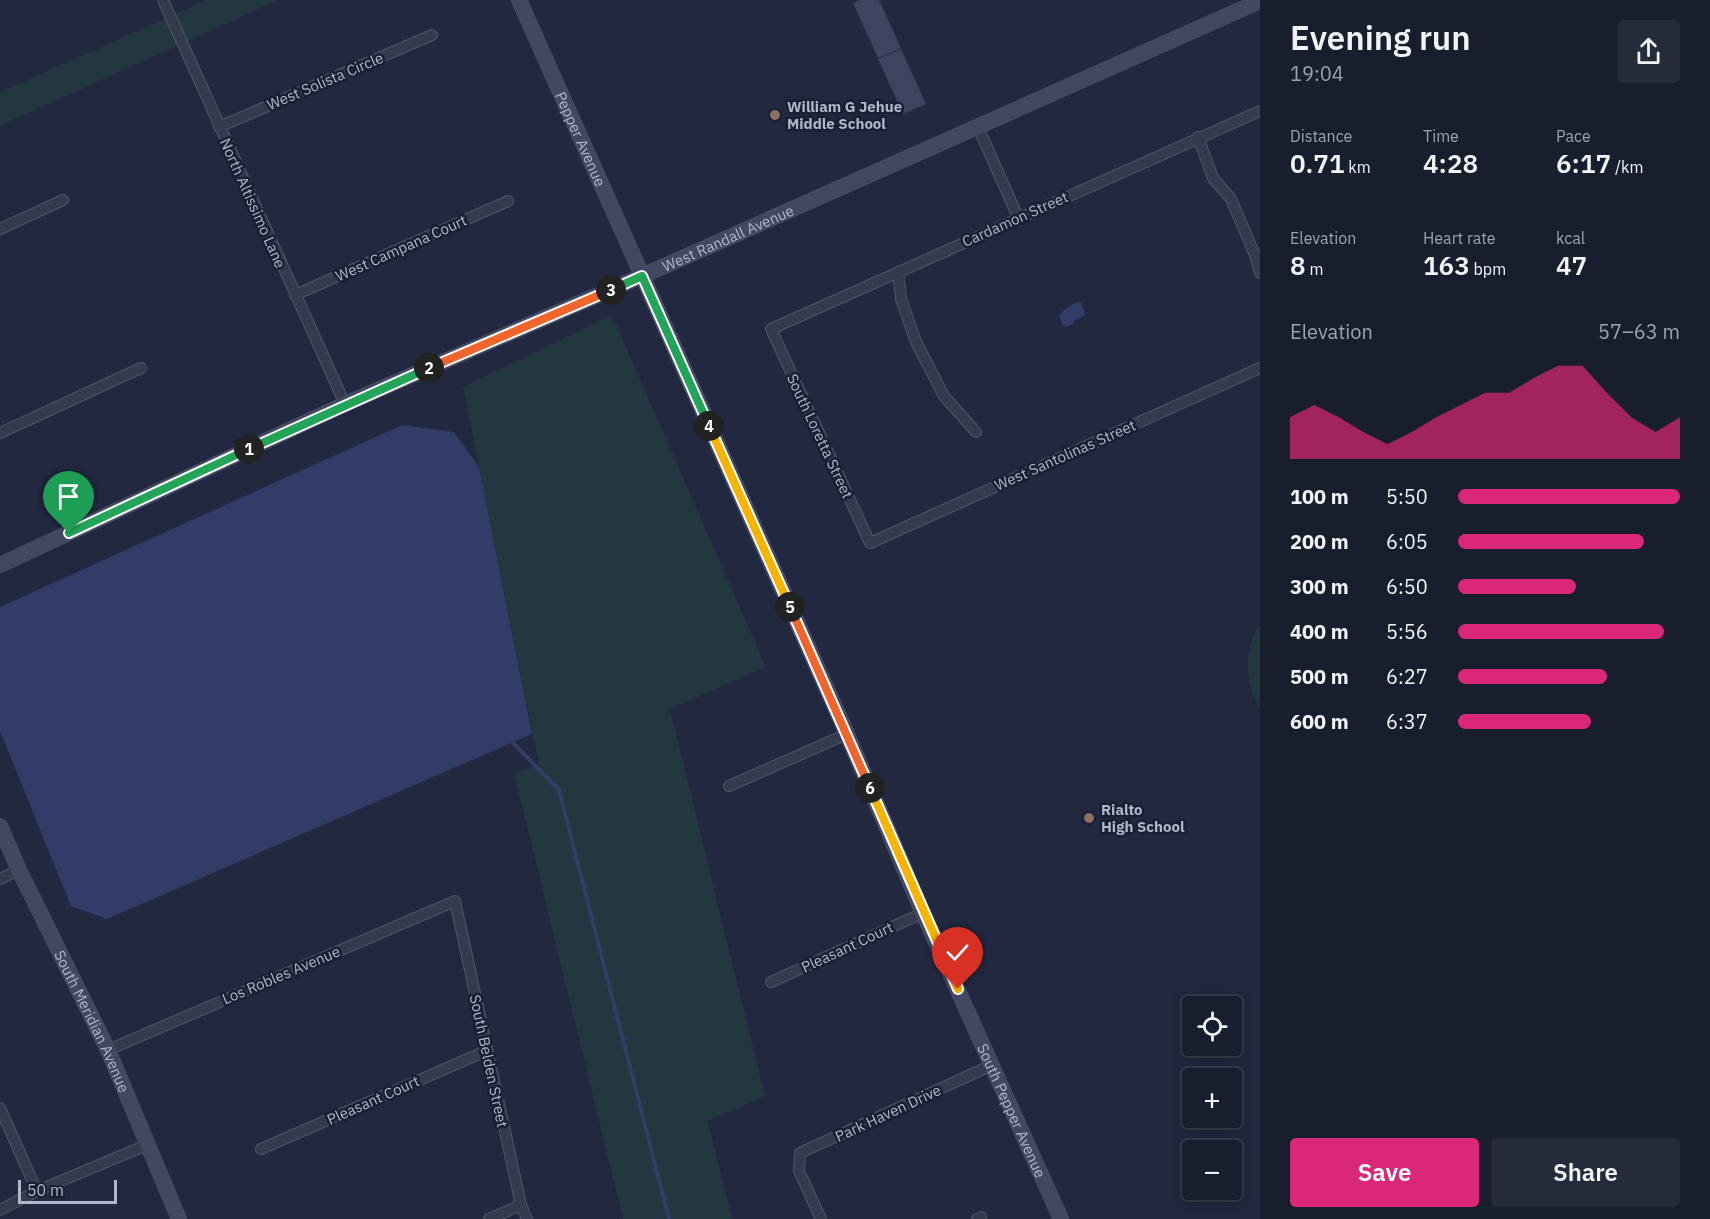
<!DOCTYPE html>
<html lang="en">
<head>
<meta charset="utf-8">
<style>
  body { margin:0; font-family:"IBM Plex Sans",sans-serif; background:#262b3b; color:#f1f3f6; height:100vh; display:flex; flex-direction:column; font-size:22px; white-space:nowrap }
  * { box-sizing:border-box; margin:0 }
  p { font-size:20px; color:#9fa2aa }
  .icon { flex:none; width:33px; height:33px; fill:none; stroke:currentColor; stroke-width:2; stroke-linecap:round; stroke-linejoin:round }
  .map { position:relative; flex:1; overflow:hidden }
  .drawer { display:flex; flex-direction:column; background:#191e2f; width:450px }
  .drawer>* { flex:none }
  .fabs { position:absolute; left:1182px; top:996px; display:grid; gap:12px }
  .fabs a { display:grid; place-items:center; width:60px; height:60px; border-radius:6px; background:#191e2f; box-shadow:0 3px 15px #0003,0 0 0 2px #373c4b; font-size:30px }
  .scale { position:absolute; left:18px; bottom:15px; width:99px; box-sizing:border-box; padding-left:6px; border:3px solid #b1b6ca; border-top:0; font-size:16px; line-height:21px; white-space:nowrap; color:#b1b6ca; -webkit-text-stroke:4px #1a2034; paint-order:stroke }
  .pin { position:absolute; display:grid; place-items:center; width:51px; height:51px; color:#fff; margin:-62px -26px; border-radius:50% 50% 50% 0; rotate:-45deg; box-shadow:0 0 6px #0007 }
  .pin .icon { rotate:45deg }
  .km { position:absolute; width:30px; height:30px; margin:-15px; border-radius:50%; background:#222; color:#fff; font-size:16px; line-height:30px; text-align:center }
  .round { display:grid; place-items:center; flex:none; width:63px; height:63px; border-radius:6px; background:#262b3b }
  .head { display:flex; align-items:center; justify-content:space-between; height:102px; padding:0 30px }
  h1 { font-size:33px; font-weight:600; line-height:45px }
  .figures { display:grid; grid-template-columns:repeat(3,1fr); gap:9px; height:102px; padding:6px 30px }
  .figures div { display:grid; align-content:center }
  .figures b { font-size:26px; font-weight:600 }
  .figures small { font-size:16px; font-weight:400 }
  .figures p { font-size:16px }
  .chart { height:168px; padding:12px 30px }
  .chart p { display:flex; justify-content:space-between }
  .chart svg { width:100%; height:108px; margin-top:6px; fill:#db2777; opacity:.7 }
  .cta { display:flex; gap:12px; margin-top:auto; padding:12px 30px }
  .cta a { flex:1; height:69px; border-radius:6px; background:#db2777; color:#fff; font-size:24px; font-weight:600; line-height:69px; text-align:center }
  .cta a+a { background:#262b3b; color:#f1f3f6 }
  ul { padding:0 30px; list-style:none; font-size:20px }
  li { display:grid; grid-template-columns:96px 72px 1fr; align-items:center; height:45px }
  li i { height:15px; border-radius:8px; background:#db2777 }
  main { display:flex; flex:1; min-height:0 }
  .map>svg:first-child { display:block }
  .green { fill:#233740 }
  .water { fill:#313d66 }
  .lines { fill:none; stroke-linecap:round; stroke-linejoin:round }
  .stream { stroke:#313d66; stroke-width:4 }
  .building { fill:#3d445f }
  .street-casing { stroke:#50566a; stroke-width:12 }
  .secondary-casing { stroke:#50566a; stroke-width:16 }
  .street { stroke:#353b4f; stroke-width:10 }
  .secondary { stroke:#434862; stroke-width:15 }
  .split-1-casing { stroke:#fff; stroke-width:12 }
  .split-2-casing { stroke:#fff; stroke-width:12 }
  .split-3-casing { stroke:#fff; stroke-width:12 }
  .split-4-casing { stroke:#fff; stroke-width:12 }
  .split-5-casing { stroke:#fff; stroke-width:12 }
  .split-6-casing { stroke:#fff; stroke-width:12 }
  .split-7-casing { stroke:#fff; stroke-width:12 }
  .split-1 { stroke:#22a559; stroke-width:8 }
  .split-2 { stroke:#22a559; stroke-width:8 }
  .split-3 { stroke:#f0652b; stroke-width:8 }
  .split-4 { stroke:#22a559; stroke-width:8 }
  .split-5 { stroke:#f5b400; stroke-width:8 }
  .split-6 { stroke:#f0652b; stroke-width:8 }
  .split-7 { stroke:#f5b400; stroke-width:8 }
  .education-dot { fill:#8d6e63; stroke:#1a2034; stroke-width:2 }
  .labels { text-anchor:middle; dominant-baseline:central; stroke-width:5; stroke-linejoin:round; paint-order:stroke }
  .street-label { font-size:15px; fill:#b1b6ca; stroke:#1a2034 }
  .poi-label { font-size:15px; font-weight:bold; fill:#b1b6ca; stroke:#1a2034; text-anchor:start }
</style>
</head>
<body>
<main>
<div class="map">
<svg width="1260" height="1219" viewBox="0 0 1260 1219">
  <rect width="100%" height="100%" fill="#21283f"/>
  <g class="green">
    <polygon points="207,0 278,0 0,126 0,92"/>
    <polygon points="612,315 766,667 670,709 765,1096 708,1121 732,1219 623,1219 514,773 539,765 463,387"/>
    <path d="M 1260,624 L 1260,709 C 1244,681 1243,651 1260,624 Z"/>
  </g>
  <g class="water">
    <path d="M 1077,302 L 1081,303 L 1085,313 L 1084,316 L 1074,321 L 1074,323 L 1067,327 L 1063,325 L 1059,316 C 1062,310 1072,305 1077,302 Z"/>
    <polygon points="402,425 454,432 479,467 532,734 107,919 71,906 0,731 0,607"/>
  </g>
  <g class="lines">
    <polyline class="stream" points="513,743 559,790 669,1219"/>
  </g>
  <g class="building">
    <polygon points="860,0 879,0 901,48 878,58 853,3"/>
    <polygon points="901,49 926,104 903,114 878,59"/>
  </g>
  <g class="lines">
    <g class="street-casing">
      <g id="street">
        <polyline points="163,0 345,404"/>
        <polyline points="1260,111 771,329 870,543 1260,368"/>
        <polyline points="219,127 432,35"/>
        <polyline points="978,127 1018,217"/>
        <polyline points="1198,137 1213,178 1231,199 1255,255 1260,273"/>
        <polyline points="0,229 63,200"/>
        <polyline points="898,272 901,299 916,342 944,396 976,432"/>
        <polyline points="295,295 508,201"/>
        <polyline points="0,433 141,368"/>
        <polyline points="729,786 847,734"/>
        <polyline points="0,879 19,870"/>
        <polyline points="771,982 923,913"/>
        <polyline points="108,1050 455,901 521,1205 527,1219"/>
        <polyline points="0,1108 37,1191"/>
        <polyline points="261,1149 486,1051"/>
        <polyline points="0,1210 37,1191 149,1144"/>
        <polyline points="489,1219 521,1205"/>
        <polyline points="821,1219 799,1171 800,1153 992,1065"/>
        <polyline points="977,1219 981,1217"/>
      </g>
    </g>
    <g class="secondary-casing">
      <g id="secondary">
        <path id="s1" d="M 519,0 L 847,734 L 923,913 L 1061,1219"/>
        <path id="s2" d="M 0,565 L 345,404 L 642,276 L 1260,1"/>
        <path id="s3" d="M 0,826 L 19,870 L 108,1050 L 179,1219"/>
      </g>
    </g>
    <use href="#street" class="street"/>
    <use href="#secondary" class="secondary"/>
  </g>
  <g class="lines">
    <g class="split-1-casing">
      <polyline id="split-1" points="69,533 249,449"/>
    </g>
    <g class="split-2-casing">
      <polyline id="split-2" points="249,449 429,368"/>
    </g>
    <g class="split-3-casing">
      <polyline id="split-3" points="429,368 611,290"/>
    </g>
    <g class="split-4-casing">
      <polyline id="split-4" points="611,290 642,276 709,426"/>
    </g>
    <g class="split-5-casing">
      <polyline id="split-5" points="709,426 790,607"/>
    </g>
    <g class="split-6-casing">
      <polyline id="split-6" points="790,607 870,788"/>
    </g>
    <g class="split-7-casing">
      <polyline id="split-7" points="870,788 958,989"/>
    </g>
    <use href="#split-1" class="split-1"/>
    <use href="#split-2" class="split-2"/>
    <use href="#split-3" class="split-3"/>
    <use href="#split-4" class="split-4"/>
    <use href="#split-5" class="split-5"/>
    <use href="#split-6" class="split-6"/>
    <use href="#split-7" class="split-7"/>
  </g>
  <g class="education-dot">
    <circle cx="775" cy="115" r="6"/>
    <circle cx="1089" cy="818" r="6"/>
  </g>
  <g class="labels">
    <g class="street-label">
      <text transform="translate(325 81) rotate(-23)">West Solista Circle</text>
      <text stroke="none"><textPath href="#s1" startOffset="152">Pepper Avenue</textPath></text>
      <text transform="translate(253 203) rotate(66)">North Altissimo Lane</text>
      <text transform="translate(1015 219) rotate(-24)">Cardamon Street</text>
      <text stroke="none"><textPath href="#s2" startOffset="798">West Randall Avenue</textPath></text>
      <text transform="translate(401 248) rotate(-24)">West Campana Court</text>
      <text transform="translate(820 436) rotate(65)">South Loretta Street</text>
      <text transform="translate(1065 455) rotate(-24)">West Santolinas Street</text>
      <text transform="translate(847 947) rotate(-25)">Pleasant Court</text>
      <text transform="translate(281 975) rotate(-23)">Los Robles Avenue</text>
      <text stroke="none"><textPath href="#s3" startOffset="216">South Meridian Avenue</textPath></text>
      <text transform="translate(489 1061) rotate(78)">South Belden Street</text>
      <text transform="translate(373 1100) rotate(-24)">Pleasant Court</text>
      <text stroke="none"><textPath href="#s1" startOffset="1215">South Pepper Avenue</textPath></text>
      <text transform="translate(888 1113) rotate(-25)">Park Haven Drive</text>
    </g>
    <g class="poi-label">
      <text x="787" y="106">William G Jehue<tspan x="787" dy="17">Middle School</tspan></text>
      <text x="1101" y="809">Rialto<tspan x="1101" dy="17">High School</tspan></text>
    </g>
  </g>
</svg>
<div class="fabs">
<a><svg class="icon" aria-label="locate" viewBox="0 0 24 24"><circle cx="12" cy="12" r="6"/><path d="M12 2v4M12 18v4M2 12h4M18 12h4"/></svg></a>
<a>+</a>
<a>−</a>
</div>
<div class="scale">50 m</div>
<div class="pin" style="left:69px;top:533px;background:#1e9e55"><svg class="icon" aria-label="arrive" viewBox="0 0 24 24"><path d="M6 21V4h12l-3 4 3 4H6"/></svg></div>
<div class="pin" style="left:958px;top:989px;background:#d93025"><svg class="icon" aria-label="check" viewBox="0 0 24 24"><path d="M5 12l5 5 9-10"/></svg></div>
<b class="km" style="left:249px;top:449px">1</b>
<b class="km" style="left:429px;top:368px">2</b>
<b class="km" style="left:611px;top:290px">3</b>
<b class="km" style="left:709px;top:426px">4</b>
<b class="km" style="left:790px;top:607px">5</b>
<b class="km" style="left:870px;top:788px">6</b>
</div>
<section class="drawer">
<div class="head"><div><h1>Evening run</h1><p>19:04</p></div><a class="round"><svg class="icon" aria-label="share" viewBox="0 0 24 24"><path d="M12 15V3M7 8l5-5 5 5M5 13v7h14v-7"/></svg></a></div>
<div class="figures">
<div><p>Distance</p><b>0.71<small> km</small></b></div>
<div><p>Time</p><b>4:28</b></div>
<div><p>Pace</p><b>6:17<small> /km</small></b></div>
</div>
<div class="figures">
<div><p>Elevation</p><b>8<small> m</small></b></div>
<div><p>Heart rate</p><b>163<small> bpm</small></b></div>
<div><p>kcal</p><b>47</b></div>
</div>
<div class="chart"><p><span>Elevation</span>57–63 m</p>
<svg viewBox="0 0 160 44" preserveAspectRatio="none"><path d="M0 44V27L10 22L20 27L30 33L40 38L50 33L60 27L70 22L80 17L90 17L100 11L110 6L120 6L130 17L140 27L150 33L160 27V44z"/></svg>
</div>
<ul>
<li><b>100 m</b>5:50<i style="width:100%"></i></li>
<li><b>200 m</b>6:05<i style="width:84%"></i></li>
<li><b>300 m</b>6:50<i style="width:53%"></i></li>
<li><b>400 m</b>5:56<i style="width:93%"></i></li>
<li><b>500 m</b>6:27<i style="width:67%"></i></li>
<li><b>600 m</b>6:37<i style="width:60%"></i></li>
</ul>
<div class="cta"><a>Save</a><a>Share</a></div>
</section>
</main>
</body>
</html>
